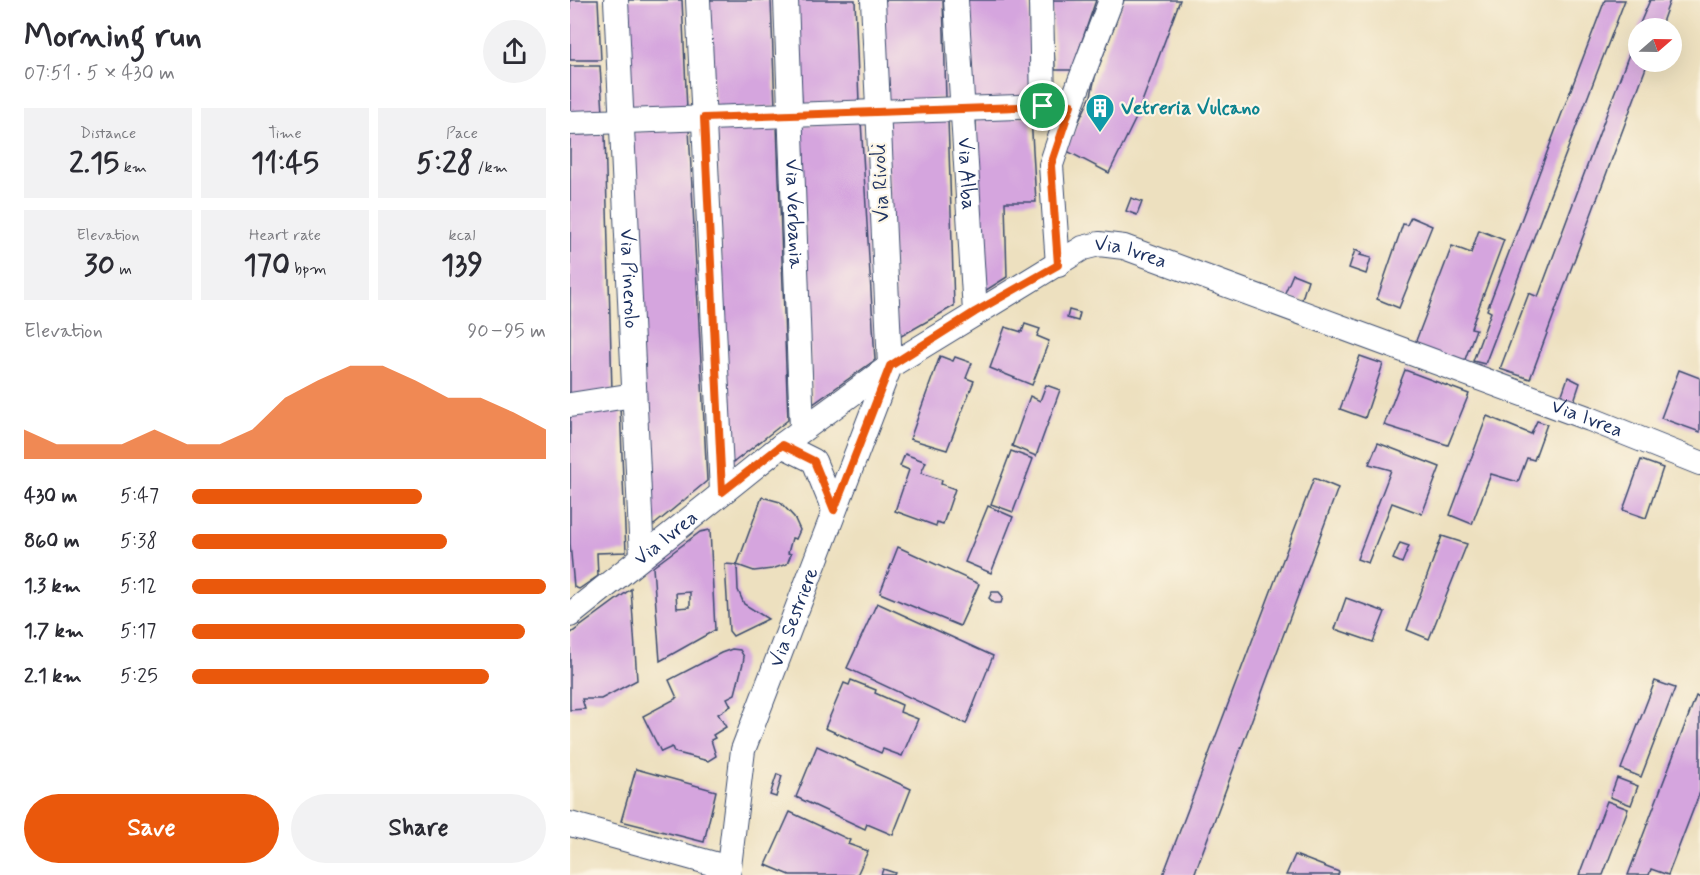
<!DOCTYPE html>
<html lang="en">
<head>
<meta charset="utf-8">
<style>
  body { margin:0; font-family:Mynerve,sans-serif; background:#f2f2f3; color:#2b2b33; height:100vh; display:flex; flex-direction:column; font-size:22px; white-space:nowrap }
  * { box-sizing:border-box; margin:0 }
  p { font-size:20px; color:#7c7c81 }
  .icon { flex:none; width:33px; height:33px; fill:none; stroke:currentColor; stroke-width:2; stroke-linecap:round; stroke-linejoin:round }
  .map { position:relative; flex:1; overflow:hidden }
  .details { display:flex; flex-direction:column; background:#fff; width:570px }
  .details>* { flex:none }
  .needle { width:39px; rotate:70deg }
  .fabs { position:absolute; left:1058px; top:18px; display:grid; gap:12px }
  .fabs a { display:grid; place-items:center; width:54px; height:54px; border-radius:50%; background:#fff; box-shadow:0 6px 24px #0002; font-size:30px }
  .pin { position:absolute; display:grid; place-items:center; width:51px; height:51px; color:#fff; margin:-26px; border:3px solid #fff; border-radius:50%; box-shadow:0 2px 6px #0007 }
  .round { display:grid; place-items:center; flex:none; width:63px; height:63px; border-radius:32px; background:#f2f2f3 }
  .overview { display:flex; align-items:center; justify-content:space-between; height:102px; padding:0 24px }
  h1 { font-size:33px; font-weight:700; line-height:45px }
  .metrics { display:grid; grid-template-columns:repeat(3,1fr); gap:9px; height:102px; padding:6px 24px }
  .metrics div { display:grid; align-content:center; border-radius:0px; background:#f2f2f3; text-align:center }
  .metrics b { font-size:30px; font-weight:700 }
  .metrics small { font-size:16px; font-weight:400 }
  .metrics p { font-size:16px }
  .chart { height:168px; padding:12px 24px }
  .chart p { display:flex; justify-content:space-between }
  .chart svg { width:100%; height:108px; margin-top:6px; fill:#ea580c; opacity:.7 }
  .cta { display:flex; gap:12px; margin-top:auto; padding:12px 24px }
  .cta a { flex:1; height:69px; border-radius:36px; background:#ea580c; color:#fff; font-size:24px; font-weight:700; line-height:69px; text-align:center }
  .cta a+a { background:#f2f2f3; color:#2b2b33 }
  ul { padding:0 24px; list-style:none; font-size:20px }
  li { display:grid; grid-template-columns:96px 72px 1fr; align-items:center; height:45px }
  li i { height:15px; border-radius:8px; background:#ea580c }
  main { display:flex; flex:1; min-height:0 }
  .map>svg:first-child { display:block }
  .building { fill:#d5a5de; fill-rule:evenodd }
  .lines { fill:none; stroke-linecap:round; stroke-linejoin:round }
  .minor-casing { stroke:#3a4a6d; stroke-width:26 }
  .minor { stroke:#fff; stroke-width:24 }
  .route-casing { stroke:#fff; stroke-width:12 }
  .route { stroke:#ea580c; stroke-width:8 }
  .labels { text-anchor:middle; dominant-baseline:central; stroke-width:4.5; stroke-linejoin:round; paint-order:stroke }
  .culture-label { font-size:20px; font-weight:bold; fill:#0d838f; stroke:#fcf5e5; text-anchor:start }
  .street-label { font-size:20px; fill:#1b2f5e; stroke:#fcf5e5 }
</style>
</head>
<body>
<main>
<section class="details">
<div class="overview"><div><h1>Morning run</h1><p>07:51 · 5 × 430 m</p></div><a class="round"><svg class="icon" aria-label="share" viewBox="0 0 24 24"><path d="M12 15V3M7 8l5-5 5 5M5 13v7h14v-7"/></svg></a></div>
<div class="metrics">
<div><p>Distance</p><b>2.15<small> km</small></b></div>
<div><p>Time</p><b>11:45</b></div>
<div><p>Pace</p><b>5:28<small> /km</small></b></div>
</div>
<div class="metrics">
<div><p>Elevation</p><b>30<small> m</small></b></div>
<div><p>Heart rate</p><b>170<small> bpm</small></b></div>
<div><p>kcal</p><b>139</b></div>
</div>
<div class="chart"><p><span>Elevation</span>90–95 m</p>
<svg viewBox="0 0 160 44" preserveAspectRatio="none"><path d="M0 44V32L10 38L20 38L30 38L40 32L50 38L60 38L70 32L80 19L90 12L100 6L110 6L120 12L130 19L140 19L150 25L160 32V44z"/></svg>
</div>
<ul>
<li><b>430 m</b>5:47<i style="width:65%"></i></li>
<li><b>860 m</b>5:38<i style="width:72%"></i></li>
<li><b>1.3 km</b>5:12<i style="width:100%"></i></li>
<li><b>1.7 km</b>5:17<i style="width:94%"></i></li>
<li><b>2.1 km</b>5:25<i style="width:84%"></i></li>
</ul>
<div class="cta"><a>Save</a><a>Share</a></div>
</section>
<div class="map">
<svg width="1130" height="875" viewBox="0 0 1130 875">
  <rect width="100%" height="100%" fill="#fcf5e5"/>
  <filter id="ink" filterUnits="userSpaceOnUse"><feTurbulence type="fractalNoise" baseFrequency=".0167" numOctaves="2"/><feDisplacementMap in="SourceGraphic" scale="12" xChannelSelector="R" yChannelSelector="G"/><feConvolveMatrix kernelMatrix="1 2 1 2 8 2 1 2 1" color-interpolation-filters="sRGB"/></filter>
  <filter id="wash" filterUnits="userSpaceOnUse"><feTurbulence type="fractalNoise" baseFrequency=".008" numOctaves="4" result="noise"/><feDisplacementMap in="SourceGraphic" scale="24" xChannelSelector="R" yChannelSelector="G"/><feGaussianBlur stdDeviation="1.35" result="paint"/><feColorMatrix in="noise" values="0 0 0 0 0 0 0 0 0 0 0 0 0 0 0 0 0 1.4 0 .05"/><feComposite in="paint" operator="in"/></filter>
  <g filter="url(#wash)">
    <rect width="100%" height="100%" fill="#ede0bf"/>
    <g id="blocks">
      <g class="building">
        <polygon points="0,0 28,0 31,60 0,60"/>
        <polygon points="53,0 112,0 117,110 58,113"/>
        <polygon points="137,0 201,0 205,107 145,109"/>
        <polygon points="226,0 285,0 289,102 232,105"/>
        <polygon points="309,0 373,0 376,98 311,101"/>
        <polygon points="397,0 459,0 461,99 400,102"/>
        <polygon points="482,0 526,0 502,70 485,70"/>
        <polygon points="554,0 610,0 566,118 539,173 495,150 521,96 525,77"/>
        <polygon points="1035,0 1055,0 915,364 903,361 921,312 917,310"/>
        <polygon points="1080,0 1100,0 1090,28 1068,28"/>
        <polygon points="1068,30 1068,62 1078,62 960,379 930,369 959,293 968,297"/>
        <polygon points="0,66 30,66 33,113 0,115"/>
        <polygon points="461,116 466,202 435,202 437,277 410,294 406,292 406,117"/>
        <polygon points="378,118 384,306 326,339 316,120"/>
        <polygon points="291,121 305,360 243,404 231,126"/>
        <polygon points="207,126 218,420 164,462 160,461 146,129"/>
        <polygon points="119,129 137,481 84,525 77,523 60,132"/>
        <polygon points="35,134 42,391 0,397 0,135"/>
        <polygon points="561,198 572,202 567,215 556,211"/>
        <polygon points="841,217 862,226 829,308 807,299 833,224 837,225"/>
        <polygon points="909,230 934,240 901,328 906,329 893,365 844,346 882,246 901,253"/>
        <polygon points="785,250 792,253 790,255 801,258 796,274 779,268"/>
        <polygon points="723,274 738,280 731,302 714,295"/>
        <polygon points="499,310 510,313 508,321 497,318"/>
        <polygon points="455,324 470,329 467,336 479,341 462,385 420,368 435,327 452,332"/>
        <polygon points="370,356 383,361 385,357 402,363 396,378 404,381 377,450 340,439"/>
        <polygon points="790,356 813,364 795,418 770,409"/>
        <polygon points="835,370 899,394 878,445 814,425"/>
        <polygon points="1109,370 1130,378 1130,432 1091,418"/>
        <polygon points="998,377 1010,383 1003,404 990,400"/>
        <polygon points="476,385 490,390 466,456 442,446 460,396 470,401"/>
        <polygon points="50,406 56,552 27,553 28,576 9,589 4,587 0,543 0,415"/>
        <polygon points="917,416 961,434 967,421 977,424 964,460 957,458 948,482 921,474 902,524 880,515"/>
        <polygon points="808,443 870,467 852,514 822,503 798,563 787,559 821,470 799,464"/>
        <polygon points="441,451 463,459 443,512 421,504"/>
        <polygon points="335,454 356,462 351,473 372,480 371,484 385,489 373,524 367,522 366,526 325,511 339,470 330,466"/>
        <polygon points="1071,460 1093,468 1076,518 1053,510"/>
        <polygon points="744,478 768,488 624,875 593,875"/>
        <polygon points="192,497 210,502 224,517 230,530 226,539 222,538 218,553 221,554 217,564 202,569 184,571 167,565"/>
        <polygon points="418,506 443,517 421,573 395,562"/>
        <path d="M 140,530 L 145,630 L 90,661 L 83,567 L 130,532 ZM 120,592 L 120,607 L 107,608 L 106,593 Z"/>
        <polygon points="872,536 897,544 859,639 837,630"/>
        <polygon points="830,543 839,546 832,563 823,559"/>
        <polygon points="328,547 409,584 390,626 310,593"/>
        <polygon points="155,564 167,565 168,590 174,604 198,619 163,636 159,631"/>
        <polygon points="61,589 67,680 31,699 12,699 15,709 0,710 0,634"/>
        <polygon points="422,592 429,592 433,597 431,603 424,603 419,598"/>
        <polygon points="776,598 815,612 803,642 765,629"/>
        <polygon points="307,603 423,656 396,724 277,668"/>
        <polygon points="162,649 170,650 174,657 173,663 165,694 157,698 161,706 148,714 156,727 143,735 145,738 141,740 146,756 138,761 104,752 102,747 91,752 73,716 107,698 99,680 151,653"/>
        <polygon points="281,680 306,690 305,693 332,705 330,712 348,719 332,756 313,749 311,753 255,728 274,683 279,685"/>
        <polygon points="1085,681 1105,688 1071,777 1051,769"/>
        <polygon points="1126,696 1130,698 1130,792 1098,875 1081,869 1079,875 1058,875"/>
        <polygon points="247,746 341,789 323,835 297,824 295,829 226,797"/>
        <polygon points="66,769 146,791 134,842 51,821"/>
        <polygon points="207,774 212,776 206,797 200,795"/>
        <polygon points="1047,778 1068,786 1061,805 1040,797"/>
        <polygon points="1037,801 1058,809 1033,875 1009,875"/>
        <polygon points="220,812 280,840 278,844 298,851 287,875 220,875 196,865"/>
        <polygon points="725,855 769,872 768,875 716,875"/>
        <polygon points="313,869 325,873 324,875 311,875"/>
      </g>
    </g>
  </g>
  <g filter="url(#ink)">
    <use href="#blocks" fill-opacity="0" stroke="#3a4a6d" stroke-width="1.5"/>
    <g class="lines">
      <g class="minor-casing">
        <g id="minor">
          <path id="s1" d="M 46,0 L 72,557"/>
          <polyline points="128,0 152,492"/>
          <path id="s2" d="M 216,0 L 232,429"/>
          <path id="s3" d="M 386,0 L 405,312"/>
          <polyline points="471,0 473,106 501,105 481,165 488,265"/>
          <polyline points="501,105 541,0"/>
          <polyline points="0,123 473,106"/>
          <polyline points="0,405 64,395"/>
          <polyline points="212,445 244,461 264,510"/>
          <path id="s4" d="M 0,615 L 212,445 L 320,366 L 513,248 L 529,244 L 554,247 L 1020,419 L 1130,463"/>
          <polyline points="0,824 159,868"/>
          <path id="s5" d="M 158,875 L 173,750 L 320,366 L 303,0"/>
        </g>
      </g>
      <use href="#minor" class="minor"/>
    </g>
  </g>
  <g class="lines" filter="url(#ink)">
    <g class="route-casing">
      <polygon id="route" points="501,105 481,165 488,265 405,312 320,366 264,510 244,461 212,445 152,492 134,118"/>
    </g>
    <use href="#route" class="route"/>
  </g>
  <defs>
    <g id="building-pin" transform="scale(1.5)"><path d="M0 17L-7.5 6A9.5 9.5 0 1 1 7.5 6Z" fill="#0f9aa8" stroke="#fcf5e5"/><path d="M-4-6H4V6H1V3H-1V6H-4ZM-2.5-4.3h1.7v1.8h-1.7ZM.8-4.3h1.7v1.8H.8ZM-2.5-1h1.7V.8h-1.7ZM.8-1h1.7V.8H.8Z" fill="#fff"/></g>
  </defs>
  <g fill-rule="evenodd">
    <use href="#building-pin" x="530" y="108"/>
  </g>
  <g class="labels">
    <g class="culture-label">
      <text x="551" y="108">Vetreria Vulcano</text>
    </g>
    <g class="street-label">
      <text stroke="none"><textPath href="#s3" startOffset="174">Via Alba</textPath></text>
      <text transform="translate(311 183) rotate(-93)">Via Rivoli</text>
      <text stroke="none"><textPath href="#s2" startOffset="214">Via Verbania</textPath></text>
      <text stroke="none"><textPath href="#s4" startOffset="681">Via Ivrea</textPath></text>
      <text stroke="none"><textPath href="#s1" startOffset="279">Via Pinerolo</textPath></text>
      <text stroke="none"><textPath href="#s4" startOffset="1167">Via Ivrea</textPath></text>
      <text stroke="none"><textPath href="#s4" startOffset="123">Via Ivrea</textPath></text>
      <text stroke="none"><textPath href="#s5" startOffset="268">Via Sestriere</textPath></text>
    </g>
  </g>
</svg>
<div class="fabs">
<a><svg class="needle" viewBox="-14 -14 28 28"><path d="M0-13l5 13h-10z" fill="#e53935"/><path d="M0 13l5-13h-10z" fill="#7c7c81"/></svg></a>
</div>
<div class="pin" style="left:473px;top:106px;background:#1e9e55"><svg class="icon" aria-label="arrive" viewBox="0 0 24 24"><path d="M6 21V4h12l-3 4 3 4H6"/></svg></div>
</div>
</main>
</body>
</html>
